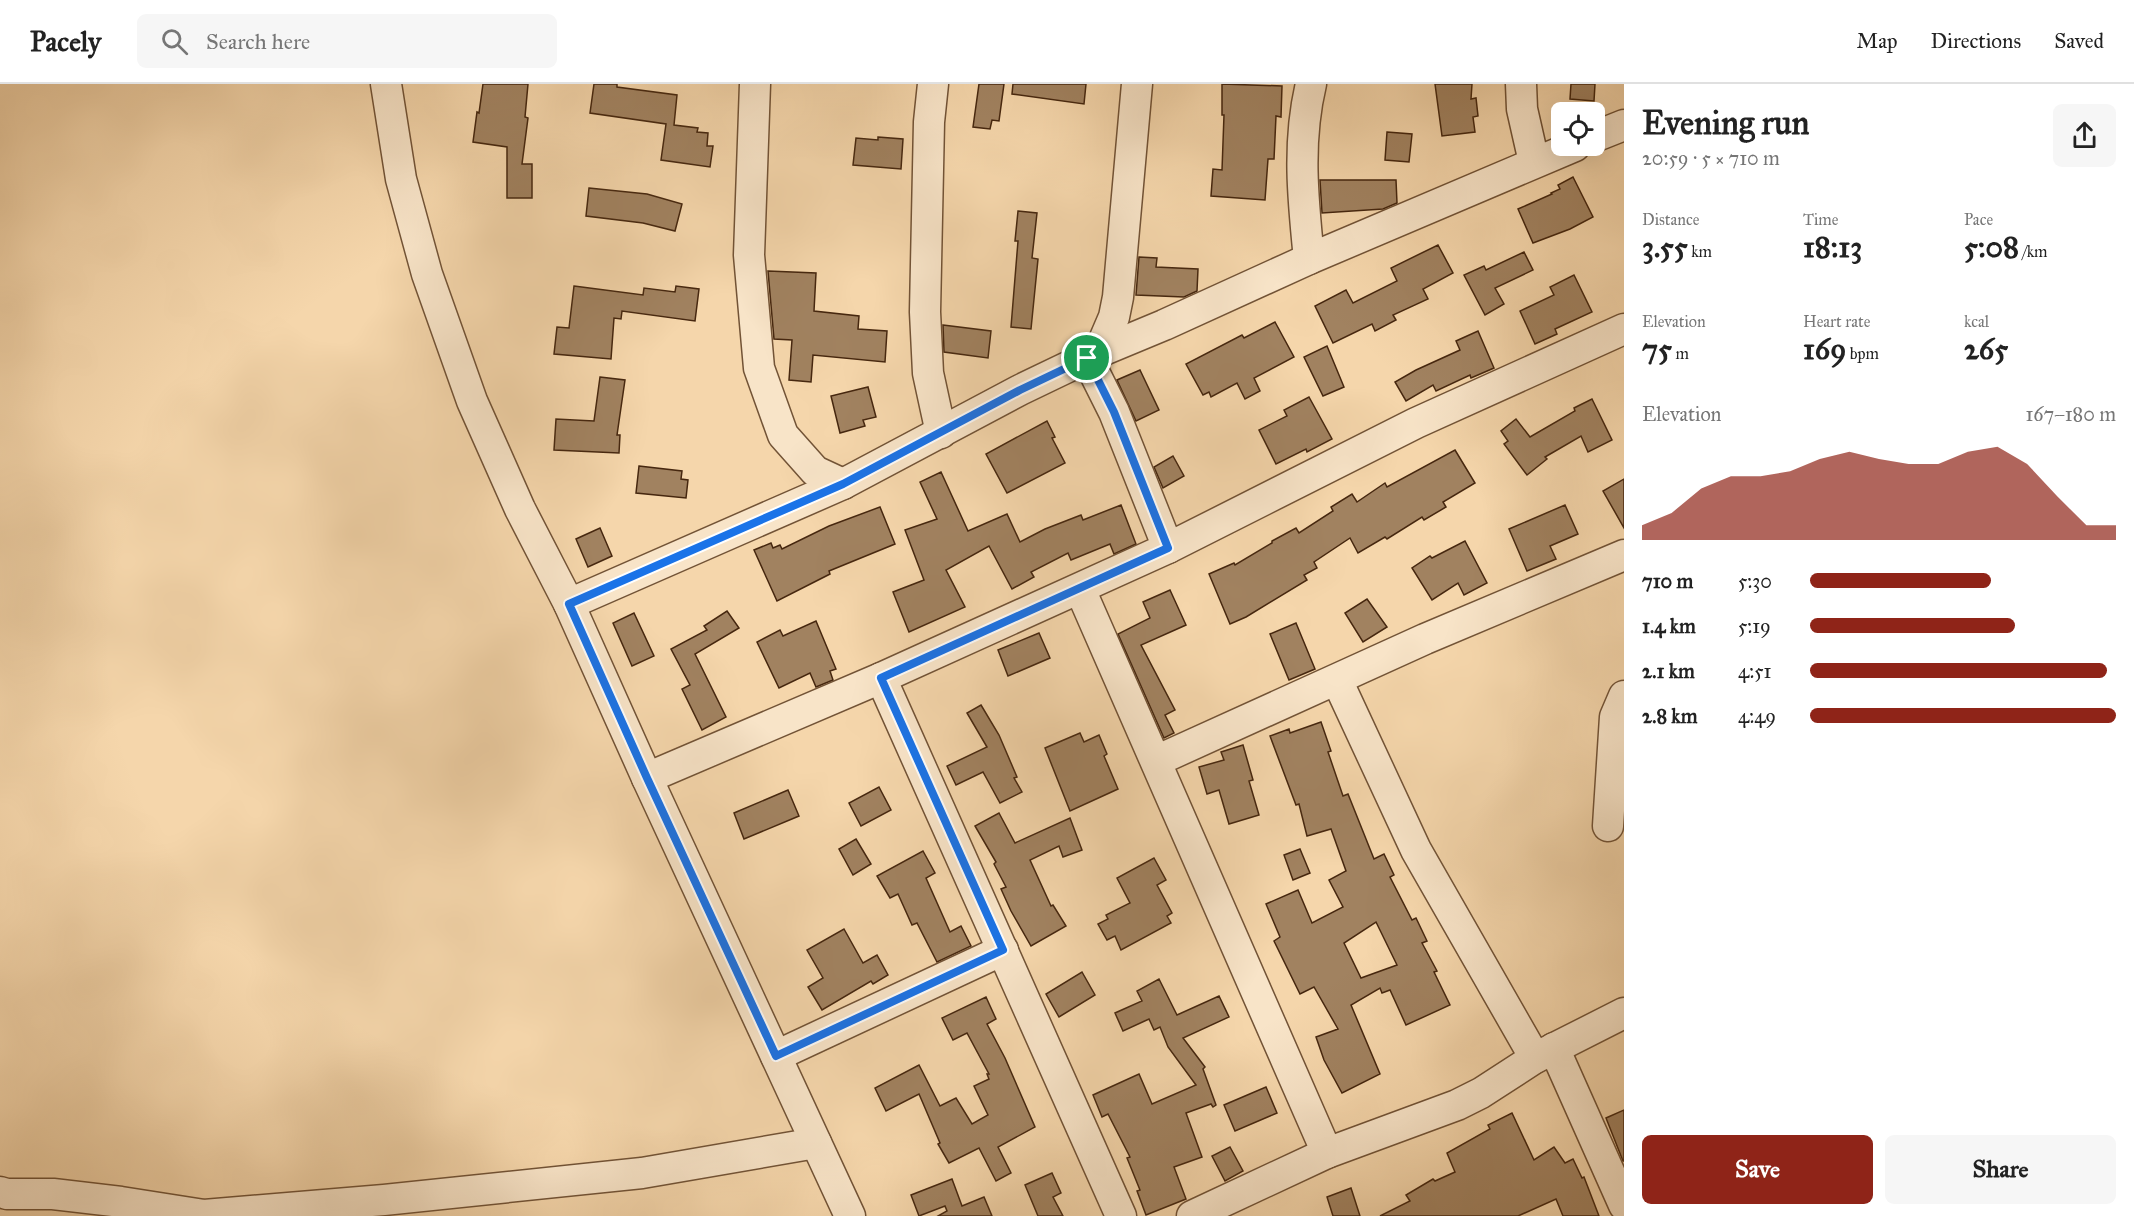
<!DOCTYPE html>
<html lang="en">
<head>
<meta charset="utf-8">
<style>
  body { margin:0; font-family:"IM FELL Great Primer",serif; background:#f6f6f6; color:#222; height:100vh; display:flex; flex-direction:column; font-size:22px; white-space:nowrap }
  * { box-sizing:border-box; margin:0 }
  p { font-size:20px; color:#767676 }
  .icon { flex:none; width:33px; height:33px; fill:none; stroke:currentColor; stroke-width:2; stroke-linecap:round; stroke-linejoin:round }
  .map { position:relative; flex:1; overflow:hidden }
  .details { display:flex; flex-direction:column; background:#fff; width:510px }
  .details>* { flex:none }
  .controls { position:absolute; left:1551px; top:18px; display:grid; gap:12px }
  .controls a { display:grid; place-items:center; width:54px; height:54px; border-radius:9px; background:#fff; box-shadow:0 6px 24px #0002; font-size:30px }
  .pin { position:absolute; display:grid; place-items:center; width:51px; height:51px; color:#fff; margin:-26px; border:3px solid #fff; border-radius:50%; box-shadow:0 2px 6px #0007 }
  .round { display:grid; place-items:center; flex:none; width:63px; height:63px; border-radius:9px; background:#f6f6f6 }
  .head { display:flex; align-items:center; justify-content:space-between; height:102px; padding:0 18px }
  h1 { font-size:33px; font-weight:700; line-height:45px }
  .stats { display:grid; grid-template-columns:repeat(3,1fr); gap:9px; height:102px; padding:6px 18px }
  .stats div { display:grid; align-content:center }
  .stats b { font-size:30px; font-weight:700 }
  .stats small { font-size:16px; font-weight:400 }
  .stats p { font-size:16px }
  .chart { height:168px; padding:12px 18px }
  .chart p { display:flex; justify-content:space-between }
  .chart svg { width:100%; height:108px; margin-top:6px; fill:#8f2418; opacity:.7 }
  .primary-button { display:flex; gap:12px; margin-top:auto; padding:12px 18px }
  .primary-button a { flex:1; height:69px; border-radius:9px; background:#8f2418; color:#fff; font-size:24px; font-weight:700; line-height:69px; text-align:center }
  .primary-button a+a { background:#f6f6f6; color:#222 }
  ul { padding:0 18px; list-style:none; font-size:20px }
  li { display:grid; grid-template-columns:96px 72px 1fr; align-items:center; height:45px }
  li i { height:15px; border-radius:8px; background:#8f2418 }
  header { display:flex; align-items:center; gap:36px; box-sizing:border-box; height:84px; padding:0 30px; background:#fff; border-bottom:2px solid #e0e0e0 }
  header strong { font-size:28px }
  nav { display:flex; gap:33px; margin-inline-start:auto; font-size:21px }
  .search { width:420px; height:54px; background:#f6f6f6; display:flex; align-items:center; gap:15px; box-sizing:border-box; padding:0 21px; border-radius:9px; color:#767676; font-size:22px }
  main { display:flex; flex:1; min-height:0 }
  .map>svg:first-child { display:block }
  .building { fill:#a18260; stroke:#46270f; stroke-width:1.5; fill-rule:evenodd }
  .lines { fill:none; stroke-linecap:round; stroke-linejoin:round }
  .minor-casing { stroke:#725336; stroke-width:33 }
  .minor { stroke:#f8e4c8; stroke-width:30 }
  .route-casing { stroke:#fff; stroke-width:12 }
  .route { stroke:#1a73e8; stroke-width:8 }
</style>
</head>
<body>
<header>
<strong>Pacely</strong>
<div class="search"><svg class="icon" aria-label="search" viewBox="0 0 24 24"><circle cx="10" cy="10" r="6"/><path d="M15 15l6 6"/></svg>Search here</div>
<nav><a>Map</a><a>Directions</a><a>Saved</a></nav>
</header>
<main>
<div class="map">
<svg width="1624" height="1132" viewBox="0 0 1624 1132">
  <rect width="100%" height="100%" fill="#f5d6ab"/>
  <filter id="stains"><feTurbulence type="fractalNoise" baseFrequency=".00333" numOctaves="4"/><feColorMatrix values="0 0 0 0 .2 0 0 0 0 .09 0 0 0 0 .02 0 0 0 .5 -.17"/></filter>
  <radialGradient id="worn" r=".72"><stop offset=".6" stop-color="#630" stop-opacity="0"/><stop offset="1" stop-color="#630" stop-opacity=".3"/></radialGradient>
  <g class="building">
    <polygon points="483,0 528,0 525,33 528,34 522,80 532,80 532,114 507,114 507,63 473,58 477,28 479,29"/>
    <polygon points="594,0 617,0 617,3 677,11 674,41 698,44 697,48 708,49 707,62 713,62 710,83 661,76 666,40 590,29"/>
    <polygon points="979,0 1004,0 999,37 992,36 990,45 973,43"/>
    <polygon points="1013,0 1086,0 1084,20 1012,10"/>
    <polygon points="1222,0 1282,2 1281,33 1276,32 1274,75 1268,75 1265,116 1211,112 1213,85 1222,86 1224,31 1222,31"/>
    <polygon points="1435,0 1472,0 1471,15 1476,14 1478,32 1473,33 1475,48 1442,52"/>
    <polygon points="1571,0 1595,0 1594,17 1570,15"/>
    <polygon points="1387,48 1412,50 1409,78 1385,76"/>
    <polygon points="878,53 903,55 901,85 853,81 856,54 878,56"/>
    <polygon points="1573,93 1593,133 1570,145 1533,159 1518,125 1552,110 1551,109 1560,105 1558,101"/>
    <polygon points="1320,96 1396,96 1397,119 1383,125 1322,129"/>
    <polygon points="589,104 647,110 682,120 675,147 643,139 586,132"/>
    <polygon points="1018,127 1037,129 1032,174 1038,175 1031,245 1011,243 1018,157 1015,157"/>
    <polygon points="1438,161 1453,189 1423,205 1428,215 1393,231 1396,236 1375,247 1372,240 1333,259 1315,222 1346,206 1353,219 1397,197 1391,184"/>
    <polygon points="1524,168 1533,186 1495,204 1504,220 1485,231 1464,191 1484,182 1486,186"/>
    <polygon points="1139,173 1157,174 1156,183 1198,185 1197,207 1184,213 1136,211"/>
    <polygon points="768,187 816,189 814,227 859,232 858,245 887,247 885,278 813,271 811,298 789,296 792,256 774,255"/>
    <polygon points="1574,191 1592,228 1555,245 1557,250 1535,260 1520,227 1554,211 1550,203"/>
    <polygon points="574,202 643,211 644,204 675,208 676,202 699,205 695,237 622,227 621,235 614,234 611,275 554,270 557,243 569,244"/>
    <polygon points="1275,238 1294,273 1254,294 1260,307 1245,315 1237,299 1211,313 1209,308 1203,311 1186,280 1242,251 1244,254"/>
    <polygon points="943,241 991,247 988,274 944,268"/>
    <polygon points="1478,247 1494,284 1471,294 1470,291 1436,307 1433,301 1406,317 1395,298 1416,286 1460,266 1456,257"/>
    <polygon points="1327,262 1344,303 1323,312 1304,273"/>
    <polygon points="1140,286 1159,326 1136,337 1117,296"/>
    <polygon points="600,293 625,296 617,351 620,351 619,369 554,366 556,335 594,337"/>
    <polygon points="868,303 876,333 863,336 865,342 840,349 831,312"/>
    <polygon points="1309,313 1332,355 1307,368 1306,365 1276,380 1259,346 1287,332 1284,326"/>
    <polygon points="1592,315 1612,356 1588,368 1581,352 1545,373 1547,375 1527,391 1504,360 1508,357 1501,347 1516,335 1530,353 1575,327 1574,324"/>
    <polygon points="1047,337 1055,353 1052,354 1065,379 1007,409 986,370"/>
    <polygon points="1455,366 1475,399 1443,418 1446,423 1424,436 1422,433 1387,455 1385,453 1358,469 1350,454 1314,478 1317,484 1304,491 1307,496 1246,533 1230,540 1209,490 1234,479 1235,481 1272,459 1272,457 1296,444 1299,449 1333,427 1331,423 1352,410 1357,418 1385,399 1387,403"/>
    <polygon points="1173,372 1184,392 1163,404 1154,383"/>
    <polygon points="639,382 682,387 681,395 688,396 686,414 636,409"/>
    <polygon points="941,388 968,447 1007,430 1020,458 1045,445 1081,431 1083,436 1121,421 1136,460 1114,470 1110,460 1071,476 1068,469 1031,488 1034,493 1012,505 989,462 946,486 965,523 909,548 893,508 924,496 905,446 937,435 920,398"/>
    <polygon points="1624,395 1624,444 1603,407"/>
    <polygon points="1565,421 1578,450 1550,462 1556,475 1527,487 1509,445"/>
    <polygon points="880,423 895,460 829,487 830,490 777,517 754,466 771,459 773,464 780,461 782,465 829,442"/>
    <polygon points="600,444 612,472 588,483 576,455"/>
    <polygon points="1465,457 1487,499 1464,511 1458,499 1432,516 1412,484 1430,472 1432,474"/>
    <polygon points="1170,506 1186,541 1141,561 1175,626 1165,631 1174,649 1164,654 1118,550 1150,534 1143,518"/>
    <polygon points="1367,515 1387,543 1363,558 1345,529"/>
    <polygon points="727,527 739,544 695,570 726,633 702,646 682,605 690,601 671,565 707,546 704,542"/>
    <polygon points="634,529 654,572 632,582 613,539"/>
    <polygon points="816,537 836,585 830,587 833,596 816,603 810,589 779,604 757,558 780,546 783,552"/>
    <polygon points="1296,539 1315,585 1289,596 1270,550"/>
    <polygon points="1039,549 1050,574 1008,592 998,566"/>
    <polygon points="981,621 999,651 1017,693 1014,694 1022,708 1000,719 983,688 956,701 947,682 987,663 967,629"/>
    <path d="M 1321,638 L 1331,667 L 1328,668 L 1343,712 L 1348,710 L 1374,775 L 1384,770 L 1394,791 L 1390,793 L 1412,836 L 1416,834 L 1427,857 L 1422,859 L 1437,887 L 1434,888 L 1450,921 L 1406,941 L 1390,906 L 1382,909 L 1380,904 L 1351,921 L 1380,990 L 1342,1009 L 1324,976 L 1316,953 L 1338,945 L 1314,903 L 1300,910 L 1274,857 L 1280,853 L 1266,820 L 1298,806 L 1312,839 L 1343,823 L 1329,796 L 1346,787 L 1331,745 L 1307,752 L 1299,720 L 1296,721 L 1270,652 L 1289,645 L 1290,649 ZM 1376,838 L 1397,881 L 1361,894 L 1344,859 Z"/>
    <polygon points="1080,649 1084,658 1099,651 1107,670 1104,672 1118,705 1070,727 1045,664"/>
    <polygon points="1243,661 1253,696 1249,697 1259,731 1229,740 1219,706 1207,710 1199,683 1224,676 1221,668"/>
    <polygon points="879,703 891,726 861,742 849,719"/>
    <polygon points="788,706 799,732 744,755 734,729"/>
    <polygon points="999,729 1015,759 1070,734 1082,766 1063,773 1059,762 1030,776 1051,822 1053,821 1066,842 1031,862 1011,827 1001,805 1006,803 994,780 996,778 975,742"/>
    <polygon points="856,755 871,780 853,791 839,765"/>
    <polygon points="1300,765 1310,789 1293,796 1284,771"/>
    <polygon points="923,767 935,789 926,794 950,848 961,842 971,862 937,878 917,839 912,841 898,810 890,814 877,792"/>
    <polygon points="1154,774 1166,796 1157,801 1172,829 1167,832 1171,839 1121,866 1115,852 1107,856 1098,840 1108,835 1106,831 1130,819 1117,794"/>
    <polygon points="844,845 863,879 877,871 888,891 873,900 871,897 822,926 808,903 823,894 807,866"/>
    <polygon points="1082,888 1095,911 1059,933 1046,910"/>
    <polygon points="1159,895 1177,931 1219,912 1229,933 1183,954 1205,983 1203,985 1216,1021 1213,1023 1211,1020 1186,1029 1202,1073 1174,1083 1186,1115 1146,1131 1137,1107 1140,1106 1127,1074 1130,1073 1108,1030 1102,1033 1093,1011 1139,990 1152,1020 1196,1001 1168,963 1160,943 1154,946 1149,935 1123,947 1115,929 1142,917 1137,907"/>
    <polygon points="986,913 996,935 987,940 1005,974 1035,1043 998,1063 1011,1089 996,1097 979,1064 949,1079 938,1060 940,1059 919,1010 886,1027 875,1004 919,981 940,1022 956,1014 972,1040 988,1031 974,1002 989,995 987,990 989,990 967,949 953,956 942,934"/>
    <polygon points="1266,1003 1277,1029 1235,1047 1224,1021"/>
    <polygon points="1624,1026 1624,1077 1623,1077 1606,1034"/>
    <polygon points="1512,1029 1534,1076 1554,1063 1565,1079 1573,1075 1582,1094 1584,1093 1599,1132 1563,1132 1556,1115 1518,1132 1380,1132 1410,1117 1406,1111 1433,1095 1435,1097 1455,1088 1447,1069 1490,1045 1488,1041"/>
    <polygon points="1230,1063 1243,1087 1225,1097 1212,1072"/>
    <polygon points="1052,1089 1061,1109 1053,1113 1063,1132 1038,1132 1025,1101"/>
    <polygon points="952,1095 962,1122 984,1113 992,1132 938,1132 947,1127 945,1122 919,1132 911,1111"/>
    <polygon points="1351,1104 1360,1132 1333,1132 1327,1113"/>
  </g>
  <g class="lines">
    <g class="minor-casing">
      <g id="minor">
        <polyline points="386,0 401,95 427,190 472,317 520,425 569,520 647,694 850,1132"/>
        <polyline points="755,0 749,171 759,284 783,351 815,387 843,400"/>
        <polyline points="933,0 929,38 925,228 928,289 941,349"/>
        <polyline points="1521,0 1522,25 1534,78"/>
        <polyline points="1594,53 1624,41"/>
        <path d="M 1309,175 C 1303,116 1297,58 1311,0"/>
        <polyline points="1099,268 1114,233 1118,213 1137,0"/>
        <polyline points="1087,274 1114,328 1168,464"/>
        <polyline points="1080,505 1327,1069"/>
        <polyline points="569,520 843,400 1020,306 1099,268 1164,241 1309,175 1575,62"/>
        <polyline points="881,594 1121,1132"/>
        <polyline points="1337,596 1416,766 1535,974"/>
        <polyline points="1156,677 1425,555 1624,471"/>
        <polyline points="647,694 881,594 1168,464 1416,339 1624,245"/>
        <polyline points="1608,742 1615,633 1624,612"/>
        <polyline points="1554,964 1624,1121"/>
        <polyline points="776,972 1003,866"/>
        <polyline points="0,1108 7,1110 53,1110 121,1118 204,1131 384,1116 642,1089 816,1059"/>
        <polyline points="1192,1132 1327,1069 1457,1021 1481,1009 1535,974 1624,929"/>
      </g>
    </g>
    <use href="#minor" class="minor"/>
  </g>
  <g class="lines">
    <g class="route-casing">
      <polygon id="route" points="1087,274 1114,328 1168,464 881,594 1003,866 776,972 647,694 569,520 843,400 1020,306"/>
    </g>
    <use href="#route" class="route"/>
  </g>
  <rect width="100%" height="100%" filter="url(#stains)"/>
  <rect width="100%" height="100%" fill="url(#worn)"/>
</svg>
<div class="controls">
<a><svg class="icon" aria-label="locate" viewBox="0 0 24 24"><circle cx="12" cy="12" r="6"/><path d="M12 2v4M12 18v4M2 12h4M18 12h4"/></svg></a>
</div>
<div class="pin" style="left:1087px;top:274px;background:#1e9e55"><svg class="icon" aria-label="arrive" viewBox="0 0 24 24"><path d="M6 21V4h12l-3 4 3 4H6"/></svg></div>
</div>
<section class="details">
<div class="head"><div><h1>Evening run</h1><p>20:59 · 5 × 710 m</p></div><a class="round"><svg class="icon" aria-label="share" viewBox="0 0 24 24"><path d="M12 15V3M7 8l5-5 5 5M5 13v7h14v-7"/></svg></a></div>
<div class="stats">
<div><p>Distance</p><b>3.55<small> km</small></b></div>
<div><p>Time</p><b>18:13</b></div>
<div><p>Pace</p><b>5:08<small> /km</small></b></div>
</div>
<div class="stats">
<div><p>Elevation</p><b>75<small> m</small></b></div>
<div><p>Heart rate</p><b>169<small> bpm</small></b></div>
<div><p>kcal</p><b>265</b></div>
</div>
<div class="chart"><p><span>Elevation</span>167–180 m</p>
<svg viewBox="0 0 160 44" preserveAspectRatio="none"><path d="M0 44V38L10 33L20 23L30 18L40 18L50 16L60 11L70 8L80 11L90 13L100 13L110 8L120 6L130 13L140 26L150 38L160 38V44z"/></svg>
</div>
<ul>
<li><b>710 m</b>5:30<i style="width:59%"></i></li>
<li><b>1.4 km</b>5:19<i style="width:67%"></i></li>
<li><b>2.1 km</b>4:51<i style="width:97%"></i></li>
<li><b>2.8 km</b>4:49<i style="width:100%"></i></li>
</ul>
<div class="primary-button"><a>Save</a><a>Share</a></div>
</section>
</main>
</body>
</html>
